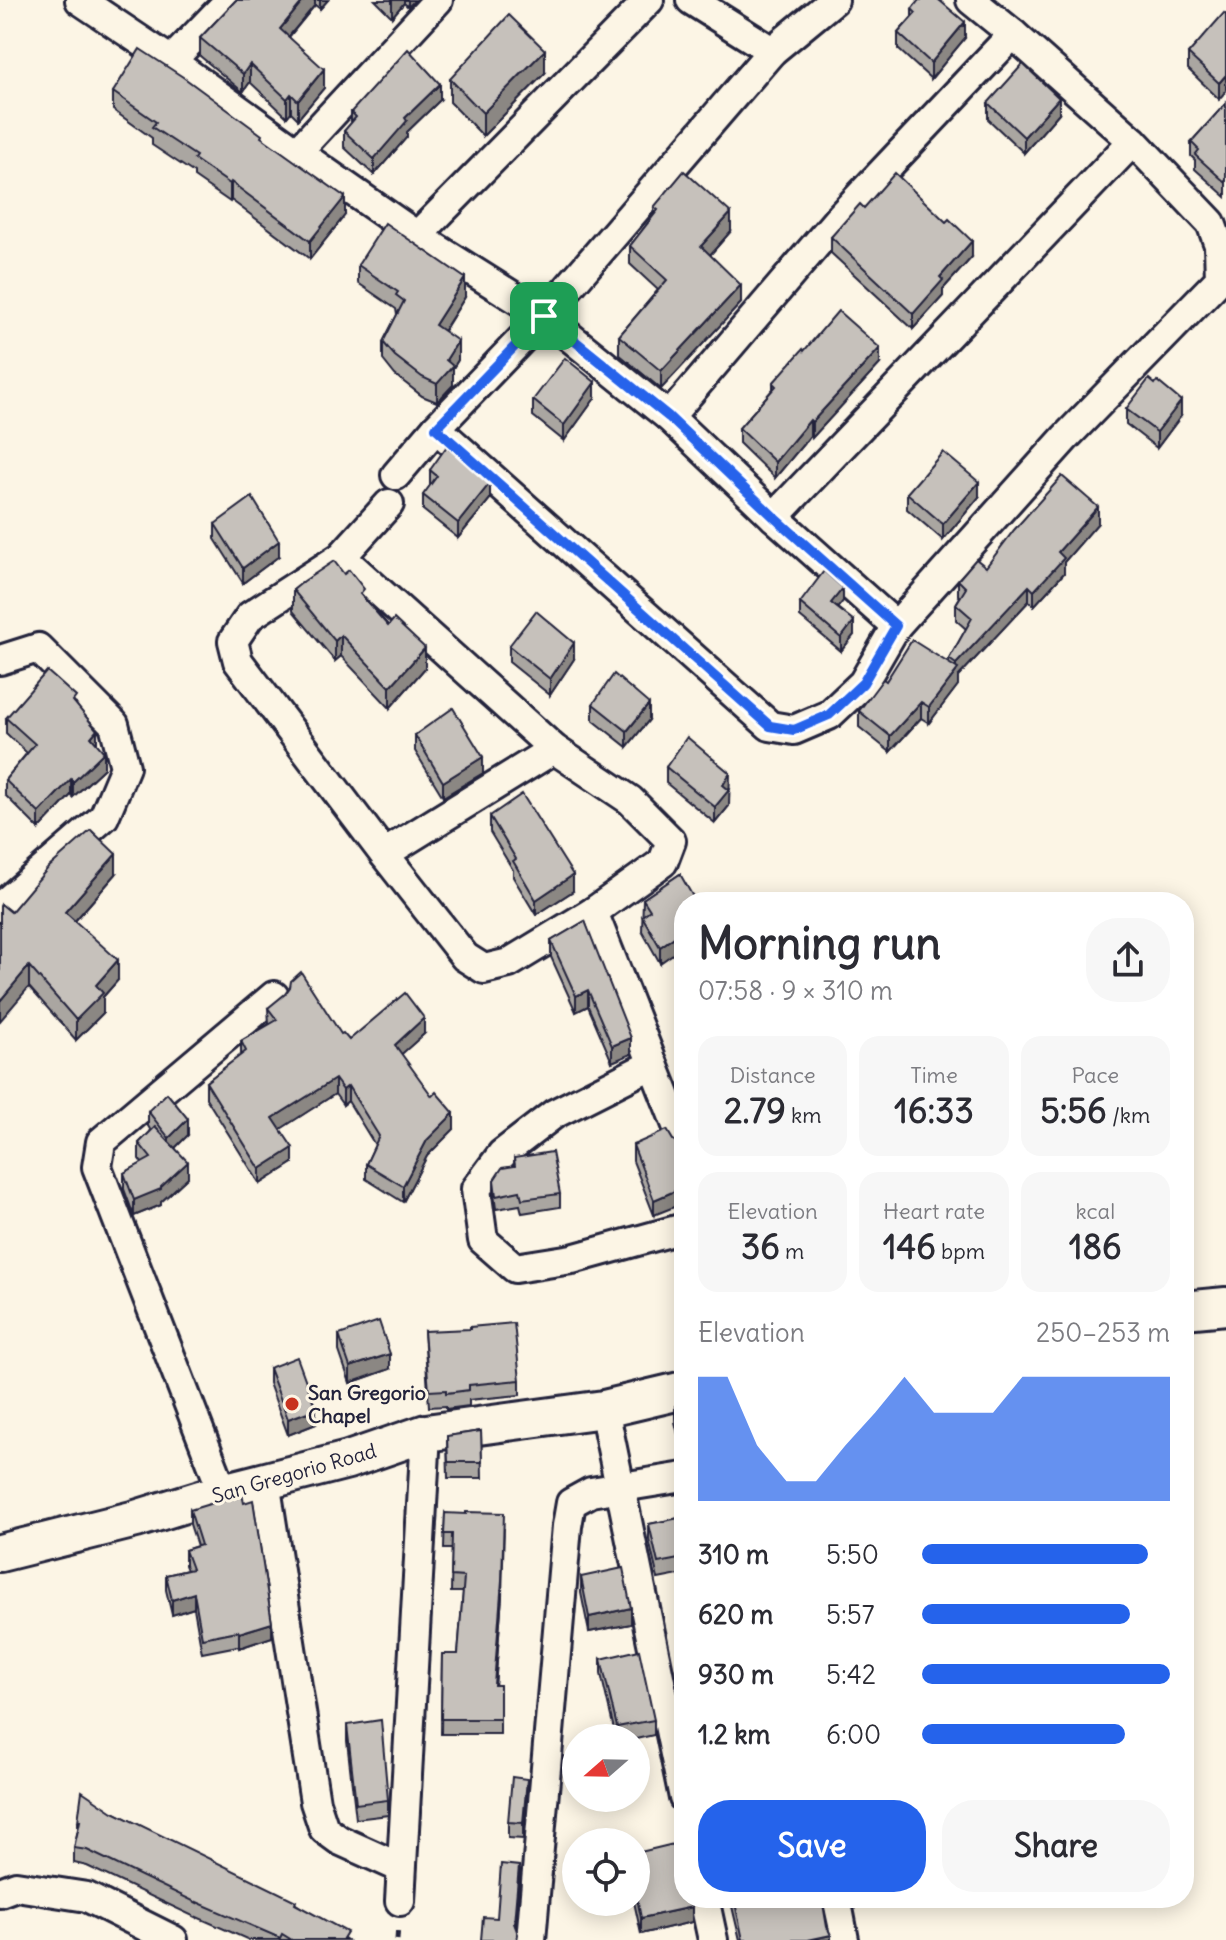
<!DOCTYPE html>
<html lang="en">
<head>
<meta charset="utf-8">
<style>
  body { margin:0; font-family:Delius,sans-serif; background:#f7f7f7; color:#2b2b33; height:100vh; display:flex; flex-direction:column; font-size:30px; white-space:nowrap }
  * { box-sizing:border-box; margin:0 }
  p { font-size:26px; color:#7c7c81 }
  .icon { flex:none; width:44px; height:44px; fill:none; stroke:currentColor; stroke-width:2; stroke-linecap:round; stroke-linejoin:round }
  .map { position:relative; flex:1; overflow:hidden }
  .sheet { position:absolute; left:674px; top:892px; width:520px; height:1016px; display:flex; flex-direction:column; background:#fff; border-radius:32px; box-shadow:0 4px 20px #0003 }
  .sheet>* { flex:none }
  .needle { width:52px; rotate:250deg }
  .buttons { position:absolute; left:562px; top:1724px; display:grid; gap:16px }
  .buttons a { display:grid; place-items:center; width:88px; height:88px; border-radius:50%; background:#fff; box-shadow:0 4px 20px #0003; font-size:40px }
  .pin { position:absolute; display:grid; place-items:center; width:68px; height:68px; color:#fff; margin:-34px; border-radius:16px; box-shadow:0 4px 12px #0006 }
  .round { display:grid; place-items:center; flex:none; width:84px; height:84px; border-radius:32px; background:#f7f7f7 }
  .summary { display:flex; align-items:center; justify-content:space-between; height:136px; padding:0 24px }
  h1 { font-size:44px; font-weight:700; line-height:60px }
  .stats { display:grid; grid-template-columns:repeat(3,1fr); gap:12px; height:136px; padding:8px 24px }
  .stats div { display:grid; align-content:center; border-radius:20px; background:#f7f7f7; text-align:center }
  .stats b { font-size:34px; font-weight:700 }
  .stats small { font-size:22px; font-weight:400 }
  .stats p { font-size:22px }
  .chart { height:224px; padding:16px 24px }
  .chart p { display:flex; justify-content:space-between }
  .chart svg { width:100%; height:144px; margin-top:8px; fill:#2563eb; opacity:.7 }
  .cta { display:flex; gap:16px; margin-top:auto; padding:16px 24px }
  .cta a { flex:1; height:92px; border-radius:32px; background:#2563eb; color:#fff; font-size:32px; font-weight:700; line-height:92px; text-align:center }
  .cta a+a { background:#f7f7f7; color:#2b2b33 }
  ul { padding:0 24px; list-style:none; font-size:26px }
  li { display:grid; grid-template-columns:128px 96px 1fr; align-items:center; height:60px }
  li i { height:20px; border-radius:10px; background:#2563eb }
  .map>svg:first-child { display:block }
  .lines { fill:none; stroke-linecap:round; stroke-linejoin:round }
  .minor-casing { stroke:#22223b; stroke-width:34 }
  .tertiary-casing { stroke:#22223b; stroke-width:42 }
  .path { stroke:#22223b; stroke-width:5; stroke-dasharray:8 6; stroke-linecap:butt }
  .minor { stroke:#fcf5e5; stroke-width:28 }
  .tertiary { stroke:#fcf5e5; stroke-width:36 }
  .wall { fill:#aaa6a1; stroke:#22223b; stroke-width:2 }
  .shaded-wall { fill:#8b8783; stroke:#22223b; stroke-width:2 }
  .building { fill:#c6c1bb; stroke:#22223b; stroke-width:2 }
  .route-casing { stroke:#fff; stroke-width:16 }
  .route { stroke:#2563eb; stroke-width:10 }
  .poi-dot { fill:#c8321e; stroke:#fcf5e5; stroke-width:3 }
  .labels { text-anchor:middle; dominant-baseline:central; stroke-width:6; stroke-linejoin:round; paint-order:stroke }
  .poi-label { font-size:20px; font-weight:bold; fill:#22223b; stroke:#fcf5e5; text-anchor:start }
  .street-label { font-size:20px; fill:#22223b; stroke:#fcf5e5 }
</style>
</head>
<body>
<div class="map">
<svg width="1226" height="1940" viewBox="0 0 1226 1940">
  <rect width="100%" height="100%" fill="#fcf5e5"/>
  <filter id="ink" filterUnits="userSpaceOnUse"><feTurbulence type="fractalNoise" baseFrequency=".0125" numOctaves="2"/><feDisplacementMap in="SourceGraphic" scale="16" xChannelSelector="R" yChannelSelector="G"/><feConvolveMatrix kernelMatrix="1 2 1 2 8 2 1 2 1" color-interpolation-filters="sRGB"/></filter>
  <g filter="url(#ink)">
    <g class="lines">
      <g class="minor-casing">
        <g id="minor">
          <polyline points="80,0 171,61 297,152 417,236 544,316 669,417 774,517 896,626"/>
          <polyline points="691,0 772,51"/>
          <polyline points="171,61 230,0"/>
          <polyline points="297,152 438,0"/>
          <polyline points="417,236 649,0"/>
          <polyline points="669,417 838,219 1013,34"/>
          <polyline points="436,428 770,726 794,730 829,715 863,683 896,626 1065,438 1220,279 1219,245 1211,223 1133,141 1013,34 971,0"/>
          <polyline points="396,475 436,428 544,316 772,51 834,0"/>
          <polyline points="774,517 1133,141"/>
          <polyline points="341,557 554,749 630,800 671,841 663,862 593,912 509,963 484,969 465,957 384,854 238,661 233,641 250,616 341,557 389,504"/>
          <polyline points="0,660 38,648 114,724 125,767 104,817 0,907"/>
          <polyline points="384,854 554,749"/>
          <polyline points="593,912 684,1143"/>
          <polyline points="653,1064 554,1114 502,1154 476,1189 483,1240 515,1268 572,1259 684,1228"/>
          <polyline points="604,1409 684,1798"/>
          <polyline points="265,1481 315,1802 324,1829 339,1840 401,1868"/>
          <polyline points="223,1492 97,1167 101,1142 274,996"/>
          <polyline points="0,1892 16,1886 87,1897 173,1940"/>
          <polyline points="704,1898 713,1940"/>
          <polyline points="836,1898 844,1940"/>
          <polyline points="400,1901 426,1433"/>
          <polyline points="531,1940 567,1526 571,1503 591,1492 684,1477"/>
        </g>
      </g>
      <g class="tertiary-casing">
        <g id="tertiary">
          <polyline points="1184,1310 1226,1306"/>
          <polyline points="0,1553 136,1519 223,1492 348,1460 426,1433 604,1409 684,1390"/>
        </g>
      </g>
      <polyline class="path" points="397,1940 398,1926"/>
      <use href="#minor" class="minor"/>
      <use href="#tertiary" class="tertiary"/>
    </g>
    <g class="wall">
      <polygon points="236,0 328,0 320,9 315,5 289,37 324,88 298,119 291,112 287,117 250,82 243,92 200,56 200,38"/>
      <polygon points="375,0 415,0 408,7 404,3 392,17"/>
      <polygon points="912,9 965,38 931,79 898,49 898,33 912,17"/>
      <polygon points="1226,15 1219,99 1188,69 1188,54"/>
      <polygon points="545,73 483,136 450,102 450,79"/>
      <polygon points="113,92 262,138 345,215 310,259 231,200 230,202 194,177 194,173 152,145 152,138 113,110"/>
      <polygon points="440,100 407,132 407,137 374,175 344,147 344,131 351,124 351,112"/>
      <polygon points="988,103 1059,113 1024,153 988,119"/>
      <polygon points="1226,103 1226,197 1195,169 1195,160 1191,156 1191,142"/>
      <polygon points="654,207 731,231 710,255 741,303 661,389 619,354 619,336 658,290 630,264 630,246 654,215"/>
      <polygon points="864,208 972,257 943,289 943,296 913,329 831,253 831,237"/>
      <polygon points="358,265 465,297 444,331 458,360 453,368 453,385 437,402 422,396 395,375 383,360 383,342 397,315 396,309 358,283"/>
      <polygon points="804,351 880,364 812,438 810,436 775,478 739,443 739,428 773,389 773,383"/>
      <polygon points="595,398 564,441 533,416 533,400"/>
      <polygon points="1126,409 1181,416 1157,448 1126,424"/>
      <polygon points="430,470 490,499 458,538 423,510 423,495 430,486"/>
      <polygon points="907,493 979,497 943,540 907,509"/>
      <polygon points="1098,523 1064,562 1064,573 1034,606 1029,601 958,677 958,685 929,723 921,718 890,752 859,727 859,711 886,681 949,663 949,659 966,629 956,620 956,604 960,597 958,595 958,580 986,567"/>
      <polygon points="215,524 279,556 243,583 215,539"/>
      <polygon points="344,574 425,668 390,708 341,656 335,661 293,611 293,590"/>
      <polygon points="843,601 837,608 854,635 841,651 800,617 800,603"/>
      <polygon points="509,646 574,659 550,695 509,662"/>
      <polygon points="76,704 97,744 104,768 73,797 71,795 39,829 5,795 5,780 27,753 6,733 6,718"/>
      <polygon points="593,704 649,720 627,747 593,720"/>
      <polygon points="415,735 483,773 443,797 415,751"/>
      <polygon points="666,767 730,789 729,791 729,806 715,823 666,783"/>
      <polygon points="490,816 573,891 536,915 513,877 513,870 490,832"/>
      <polygon points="116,874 75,921 118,980 103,997 103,1013 76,1040 29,987 11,912"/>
      <polygon points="680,874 660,963 642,931 643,899"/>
      <polygon points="585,921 631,1054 612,1062 588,1006 576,1012 551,957 551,941"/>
      <polygon points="268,1008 341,1034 349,1040 424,1034 401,1054 454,1129 427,1156 403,1202 366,1179 366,1164 375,1145 348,1101 343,1105 335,1094 280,1129 293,1163 260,1184 206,1098 206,1082 241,1055 241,1041 269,1024"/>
      <polygon points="148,1111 188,1135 175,1148 188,1177 161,1202 161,1205 134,1216 124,1189 124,1173 142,1163 139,1159 139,1143 151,1131 148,1126"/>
      <polygon points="673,1140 678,1143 654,1215 633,1161 633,1145"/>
      <polygon points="514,1158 560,1194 560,1207 522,1213 520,1205 496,1209 494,1194 494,1180 514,1166"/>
      <polygon points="424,1331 520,1380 520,1395 469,1400 469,1406 446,1409 446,1406 429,1407"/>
      <polygon points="339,1335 390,1369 350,1383 339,1351"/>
      <polygon points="269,1368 316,1424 288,1435 269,1383"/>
      <polygon points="684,1404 684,1460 675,1422 675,1406"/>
      <polygon points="481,1431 482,1478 448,1478 447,1436"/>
      <polygon points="190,1510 272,1637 239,1648 238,1646 202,1653 194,1608 172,1615 166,1590 166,1575 187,1570 185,1565 185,1550 197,1546 190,1524"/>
      <polygon points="445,1513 502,1596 495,1685 500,1685 500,1734 441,1734 442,1654 458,1654 463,1592 451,1592 452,1549 444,1549"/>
      <polygon points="684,1517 684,1574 658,1579 649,1540 649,1524"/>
      <polygon points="581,1577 631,1624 589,1632 581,1593"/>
      <polygon points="601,1659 654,1720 654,1735 636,1739 616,1738 601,1674"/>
      <polygon points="681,1681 684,1681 684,1714 681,1697"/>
      <polygon points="347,1725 388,1800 388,1815 356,1819 347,1741"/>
      <polygon points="527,1794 523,1839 508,1838 508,1822"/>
      <polygon points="113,1812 296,1904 347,1940 249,1940 197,1917 197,1918 87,1866 74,1863 74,1848 78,1829 78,1821"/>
      <polygon points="636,1853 692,1922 641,1934 634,1902 636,1902"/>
      <polygon points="730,1898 822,1898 831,1940 740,1940"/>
    </g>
    <g class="shaded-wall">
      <polygon points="304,0 315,0 315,5 280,47 280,29"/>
      <polygon points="320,0 328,0 320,9"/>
      <polygon points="392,0 404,0 404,3 392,17"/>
      <polygon points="408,0 415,0 408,7"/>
      <polygon points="965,22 965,38 931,79 931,63"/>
      <polygon points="545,50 545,73 483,136 483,113"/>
      <polygon points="250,64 250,82 243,92 243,74"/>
      <polygon points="324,69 324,88 298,119 298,101"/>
      <polygon points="1226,75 1226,91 1219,99 1219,83"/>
      <polygon points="440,84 440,100 407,132 407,137 374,175 374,159 405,118"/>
      <polygon points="291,94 291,112 287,117 287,99"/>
      <polygon points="1059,98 1059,113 1024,153 1024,137"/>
      <polygon points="231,182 231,200 230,202 230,184"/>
      <polygon points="345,197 345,215 310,259 310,241"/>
      <polygon points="731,213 731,231 701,265 701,246"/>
      <polygon points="972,241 972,257 943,289 943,296 913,329 913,314 940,277"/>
      <polygon points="465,278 465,297 435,344 435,325"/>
      <polygon points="741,285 741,303 661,389 661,371"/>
      <polygon points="458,341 458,360 453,368 453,385 437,402 437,384 446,360"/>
      <polygon points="880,348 880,364 812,438 812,422"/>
      <polygon points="595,382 595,398 564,441 564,425"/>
      <polygon points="1181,401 1181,416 1157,448 1157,432"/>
      <polygon points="810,420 810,436 775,478 775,462"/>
      <polygon points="979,482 979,497 943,540 943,524"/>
      <polygon points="490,483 490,499 458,538 458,523"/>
      <polygon points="1098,507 1098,523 1064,562 1064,573 1034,606 1034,591 1058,552"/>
      <polygon points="279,541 279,556 243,583 243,568"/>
      <polygon points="1029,586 1029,601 958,677 958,685 929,723 929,707 956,672 956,664"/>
      <polygon points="843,588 843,601 831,616 831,603"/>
      <polygon points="854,621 854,635 841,651 841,638"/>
      <polygon points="341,635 341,656 335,661 335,641"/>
      <polygon points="574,643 574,659 550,695 550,679"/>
      <polygon points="425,648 425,668 390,708 390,687"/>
      <polygon points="921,702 921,718 890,752 890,736"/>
      <polygon points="649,704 649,720 627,747 627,731"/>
      <polygon points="97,730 97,746 91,737"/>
      <polygon points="104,752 104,768 73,797 73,782"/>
      <polygon points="483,757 483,773 443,797 443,782"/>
      <polygon points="730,773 729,806 715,823 715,807 723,785"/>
      <polygon points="71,779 71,795 39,829 39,813"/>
      <polygon points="116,854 116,874 65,932 65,912"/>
      <polygon points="573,875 573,891 536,915 536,900"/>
      <polygon points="684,930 684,946 660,963 660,947"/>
      <polygon points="118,960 118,980 103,997 103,1013 76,1040 76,1020 96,985"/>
      <polygon points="29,966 29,987 0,1021 0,1001"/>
      <polygon points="588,990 588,1006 576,1012 576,996"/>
      <polygon points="424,1018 424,1034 395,1060 395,1045"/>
      <polygon points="631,1038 631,1054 612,1062 612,1046"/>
      <polygon points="335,1079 335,1094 273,1134 273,1118"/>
      <polygon points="348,1086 348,1101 343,1105 343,1090"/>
      <polygon points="454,1113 454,1129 427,1156 403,1202 403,1186 427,1140"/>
      <polygon points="188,1119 188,1135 169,1154 169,1138"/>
      <polygon points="293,1148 293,1163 260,1184 260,1169"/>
      <polygon points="188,1162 188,1177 161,1202 161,1205 134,1216 134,1200 161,1187"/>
      <polygon points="684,1187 684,1203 654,1215 654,1200"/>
      <polygon points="390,1354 390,1369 350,1383 350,1367"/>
      <polygon points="316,1409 316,1424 288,1435 288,1419"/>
      <polygon points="504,1528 502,1596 494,1700 494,1685"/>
      <polygon points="194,1593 194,1608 172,1615 172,1600"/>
      <polygon points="631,1608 631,1624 589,1632 589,1617"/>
      <polygon points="272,1623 272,1637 239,1648 239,1633"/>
      <polygon points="527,1779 527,1794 523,1839 523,1823"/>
      <polygon points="519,1866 519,1882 514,1939 514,1923"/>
      <polygon points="692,1907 692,1922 641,1934 641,1918"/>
      <polygon points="831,1935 831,1940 808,1940"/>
    </g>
    <g class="building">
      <polygon points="236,0 304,0 280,29 324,69 298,101 291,94 287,99 250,64 243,74 200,38"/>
      <polygon points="919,0 939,0 965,22 931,63 898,33 916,13 912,9"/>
      <polygon points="1224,13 1226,15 1226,75 1219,83 1188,54"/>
      <polygon points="509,15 545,50 483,113 450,79"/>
      <polygon points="140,49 183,77 262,135 261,137 345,197 310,241 231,182 230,184 194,159 196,156 152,127 156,122 113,92"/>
      <polygon points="408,49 440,84 405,118 407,121 374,159 344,131 356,117 351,112"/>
      <polygon points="1023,64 1059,98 1024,137 988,103"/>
      <polygon points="1226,103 1226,183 1195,155 1199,150 1191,142"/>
      <polygon points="684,171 731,213 701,246 741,285 661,371 619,336 667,280 630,246 658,210 654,207"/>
      <polygon points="895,173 946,222 949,219 972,241 940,277 943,280 913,314 831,237 860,204 864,208"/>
      <polygon points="385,223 465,278 435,325 458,341 446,360 453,366 437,384 422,377 395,356 383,342 404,301 396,295 398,292 358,265"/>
      <polygon points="838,311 880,348 812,422 810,420 775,462 739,428 776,386 773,383 803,349 804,351"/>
      <polygon points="565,358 595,382 564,425 533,400"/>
      <polygon points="1149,379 1155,384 1157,381 1181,401 1157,432 1126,409"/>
      <polygon points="447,446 490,483 458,523 423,495 437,476 430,470"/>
      <polygon points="943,452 979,482 943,524 907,493"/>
      <polygon points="1062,476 1098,507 1058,552 1064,558 1034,591 1029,586 956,664 949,659 972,618 956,604 966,588 958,580 976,559 986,567 1014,530"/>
      <polygon points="252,497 279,541 243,568 215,524"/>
      <polygon points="334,561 344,574 349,570 364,589 360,594 388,626 394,619 425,648 390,687 341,635 335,641 293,590 304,581"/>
      <polygon points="824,571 843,588 831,603 854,621 841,638 800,603"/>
      <polygon points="536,611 574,643 550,679 509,646"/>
      <polygon points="912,640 958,669 929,707 921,702 890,736 859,711 883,679 886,681"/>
      <polygon points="47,671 76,697 73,701 97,730 91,737 104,752 73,782 71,779 39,813 5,780 35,744 6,718"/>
      <polygon points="614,674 649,704 627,731 593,704"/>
      <polygon points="453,708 483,757 443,782 415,735"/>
      <polygon points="687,737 730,773 723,785 729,790 715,807 666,767"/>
      <polygon points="522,794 573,875 536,900 513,861 516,859 490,816"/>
      <polygon points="91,830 116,854 65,912 118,960 96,985 103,993 76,1020 29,966 0,1001 0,906 1,904 11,912 48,868"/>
      <polygon points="680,874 696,902 684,902 684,930 660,947 642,916 650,910 643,899"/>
      <polygon points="585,921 631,1038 612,1046 588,990 576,996 551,941"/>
      <polygon points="301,972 341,1034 343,1033 349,1040 405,993 424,1018 395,1045 432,1096 436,1092 454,1113 427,1140 403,1186 366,1164 379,1136 348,1086 343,1090 335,1079 273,1118 293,1148 260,1169 206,1082 246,1051 241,1041 277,1020 268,1008 285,994 290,987 291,981"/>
      <polygon points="167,1093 188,1119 169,1138 148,1111"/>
      <polygon points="155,1127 188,1162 161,1187 161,1189 134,1200 124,1173 151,1158 139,1143"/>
      <polygon points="667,1130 673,1140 678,1143 684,1144 684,1187 654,1200 633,1145"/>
      <polygon points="552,1152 560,1194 522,1199 520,1191 496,1196 494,1180 502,1168 515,1166 514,1158"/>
      <polygon points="379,1321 390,1354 350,1367 339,1335"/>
      <polygon points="514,1323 520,1380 469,1385 469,1390 446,1393 446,1390 429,1391 424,1331 470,1329 470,1327"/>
      <polygon points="297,1357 316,1409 288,1419 269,1368"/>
      <polygon points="684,1404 684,1444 675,1406"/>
      <polygon points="481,1431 482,1462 448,1462 447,1436"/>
      <polygon points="242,1494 244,1503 253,1500 272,1623 239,1633 238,1631 202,1638 194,1593 172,1600 166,1575 192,1569 185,1550 201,1545 190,1510"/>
      <polygon points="466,1512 504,1513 502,1580 494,1685 500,1685 500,1719 441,1719 442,1654 458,1654 464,1577 451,1576 452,1534 444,1534 445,1513 466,1514"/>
      <polygon points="684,1517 684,1558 658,1563 649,1524"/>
      <polygon points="623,1568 631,1608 589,1617 581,1577"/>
      <polygon points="639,1650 654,1720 617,1727 601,1659"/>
      <polygon points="681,1681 684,1681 684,1698"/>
      <polygon points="381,1720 388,1800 356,1804 347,1725"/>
      <polygon points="512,1777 527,1779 523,1823 508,1822"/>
      <polygon points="82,1791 113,1812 296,1901 295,1904 347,1932 342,1940 292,1940 282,1934 280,1938 197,1902 197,1903 87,1850 74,1848 80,1821 78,1821"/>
      <polygon points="682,1842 684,1849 684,1898 690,1898 692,1907 641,1918 636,1893 636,1853"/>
      <polygon points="501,1864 519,1866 514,1923 518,1934 517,1940 481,1940 483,1917 497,1918"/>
      <polygon points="734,1898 822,1898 827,1927 831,1935 808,1940 743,1940"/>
    </g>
  </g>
  <g class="lines" filter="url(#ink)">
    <g class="route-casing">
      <polygon id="route" points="544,316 669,417 774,517 896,626 863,683 829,715 794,730 770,726 436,428"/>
    </g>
    <use href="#route" class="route"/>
  </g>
  <circle class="poi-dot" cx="292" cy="1404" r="8"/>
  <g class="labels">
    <g class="poi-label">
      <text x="308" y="1392">San Gregorio<tspan x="308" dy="23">Chapel</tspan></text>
    </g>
    <g class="street-label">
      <text transform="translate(294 1473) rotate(-16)">San Gregorio Road</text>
    </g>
  </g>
</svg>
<div class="buttons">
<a><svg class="needle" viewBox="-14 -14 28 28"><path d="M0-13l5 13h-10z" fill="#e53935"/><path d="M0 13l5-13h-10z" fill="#7c7c81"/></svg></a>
<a><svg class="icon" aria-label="locate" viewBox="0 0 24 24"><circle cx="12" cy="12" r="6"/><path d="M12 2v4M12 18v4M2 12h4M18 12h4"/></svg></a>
</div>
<div class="pin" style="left:544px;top:316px;background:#1e9e55"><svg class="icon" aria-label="arrive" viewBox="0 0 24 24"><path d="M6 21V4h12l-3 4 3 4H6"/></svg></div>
<section class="sheet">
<div class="summary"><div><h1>Morning run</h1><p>07:58 · 9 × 310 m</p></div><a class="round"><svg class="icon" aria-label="share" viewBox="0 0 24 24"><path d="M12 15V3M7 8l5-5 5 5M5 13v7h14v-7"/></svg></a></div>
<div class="stats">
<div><p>Distance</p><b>2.79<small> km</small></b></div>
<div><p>Time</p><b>16:33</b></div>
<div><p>Pace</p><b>5:56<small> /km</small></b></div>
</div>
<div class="stats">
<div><p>Elevation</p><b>36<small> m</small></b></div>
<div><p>Heart rate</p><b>146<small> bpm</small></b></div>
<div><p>kcal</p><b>186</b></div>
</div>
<div class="chart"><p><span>Elevation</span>250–253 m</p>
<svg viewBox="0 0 160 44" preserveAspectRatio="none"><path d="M0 44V6L10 6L20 27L30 38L40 38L50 27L60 17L70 6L80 17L90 17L100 17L110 6L120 6L130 6L140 6L150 6L160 6V44z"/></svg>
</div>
<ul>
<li><b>310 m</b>5:50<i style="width:91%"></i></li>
<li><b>620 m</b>5:57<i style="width:84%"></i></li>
<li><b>930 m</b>5:42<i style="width:100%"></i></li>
<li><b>1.2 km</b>6:00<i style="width:82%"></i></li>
</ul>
<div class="cta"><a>Save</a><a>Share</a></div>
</section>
</div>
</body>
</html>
